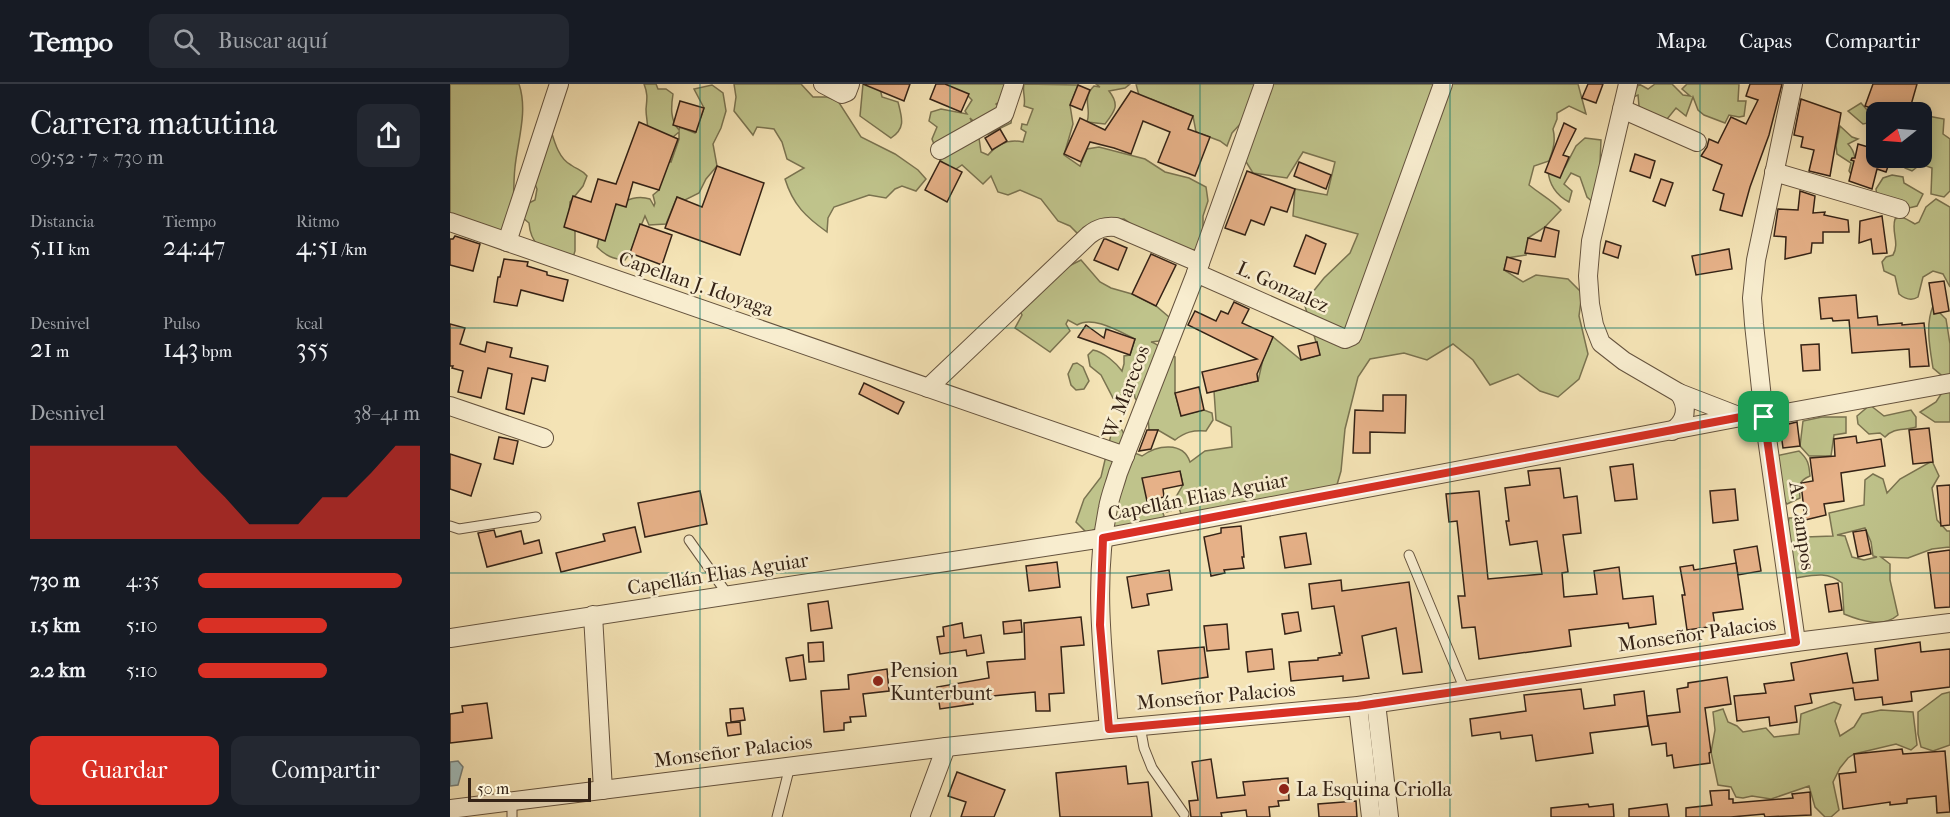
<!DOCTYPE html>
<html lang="es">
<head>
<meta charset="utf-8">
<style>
  body { margin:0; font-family:"IM FELL French Canon",serif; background:#242831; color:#f1f3f6; height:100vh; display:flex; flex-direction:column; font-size:22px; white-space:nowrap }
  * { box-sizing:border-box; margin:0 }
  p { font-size:20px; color:#9ea1a6 }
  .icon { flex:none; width:33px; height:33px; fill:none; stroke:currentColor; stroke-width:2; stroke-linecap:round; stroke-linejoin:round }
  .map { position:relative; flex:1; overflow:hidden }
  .panel { display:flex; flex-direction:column; background:#171b24; width:450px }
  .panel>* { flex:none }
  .needle { width:39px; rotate:253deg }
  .controls { position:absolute; left:1416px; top:18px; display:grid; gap:12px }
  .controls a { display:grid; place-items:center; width:66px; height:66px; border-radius:12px; background:#171b24; box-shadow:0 3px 15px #0003; font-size:30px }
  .scale { position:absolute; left:18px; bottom:15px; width:123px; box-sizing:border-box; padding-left:6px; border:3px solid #352316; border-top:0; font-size:16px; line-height:21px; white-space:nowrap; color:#352316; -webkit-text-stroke:4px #f8edcf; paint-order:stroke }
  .pin { position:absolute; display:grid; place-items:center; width:51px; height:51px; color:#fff; margin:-26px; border-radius:12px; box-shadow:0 3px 9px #0006 }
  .round { display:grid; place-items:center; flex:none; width:63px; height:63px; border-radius:12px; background:#242831 }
  .summary { display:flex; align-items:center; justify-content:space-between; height:102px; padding:0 30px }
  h1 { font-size:33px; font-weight:600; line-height:45px }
  .figures { display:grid; grid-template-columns:repeat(3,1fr); gap:9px; height:102px; padding:6px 30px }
  .figures div { display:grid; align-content:center }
  .figures b { font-size:26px; font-weight:600 }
  .figures small { font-size:16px; font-weight:400 }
  .figures p { font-size:16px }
  .chart { height:168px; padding:12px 30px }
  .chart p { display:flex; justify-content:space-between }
  .chart svg { width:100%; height:108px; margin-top:6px; fill:#d93025; opacity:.7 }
  .action { display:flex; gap:12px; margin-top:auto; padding:12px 30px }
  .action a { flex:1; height:69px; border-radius:12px; background:#d93025; color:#fff; font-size:24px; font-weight:600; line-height:69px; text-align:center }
  .action a+a { background:#242831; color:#f1f3f6 }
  ul { padding:0 30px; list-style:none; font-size:20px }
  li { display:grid; grid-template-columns:96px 72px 1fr; align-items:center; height:45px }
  li i { height:15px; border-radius:8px; background:#d93025 }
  header { display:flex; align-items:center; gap:36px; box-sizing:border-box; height:84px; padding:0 30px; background:#171b24; border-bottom:2px solid #363941 }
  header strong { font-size:28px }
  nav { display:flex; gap:33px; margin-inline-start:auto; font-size:21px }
  .search { width:420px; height:54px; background:#242831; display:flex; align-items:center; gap:15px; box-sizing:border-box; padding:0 21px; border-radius:12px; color:#9ea1a6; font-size:22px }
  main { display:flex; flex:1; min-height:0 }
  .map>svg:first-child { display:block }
  .green { fill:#bfc38b; stroke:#7a7350; stroke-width:1.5; fill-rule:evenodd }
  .water { fill:#a1bbb9; stroke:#767e78; stroke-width:1.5 }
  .building { fill:#e6b188; stroke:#352316; stroke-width:1.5 }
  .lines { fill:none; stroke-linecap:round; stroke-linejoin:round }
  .lane-casing { stroke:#65533e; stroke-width:11 }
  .street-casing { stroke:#65533e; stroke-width:20 }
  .lane { stroke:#f8edcf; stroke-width:9 }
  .street { stroke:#f8edcf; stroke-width:18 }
  .route-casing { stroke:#fff; stroke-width:12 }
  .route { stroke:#d93025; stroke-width:8 }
  .grid { fill:none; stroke:#0f766e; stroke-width:1.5; stroke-opacity:0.55 }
  .poi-dot { fill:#8f2418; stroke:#f8edcf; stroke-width:2 }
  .labels { text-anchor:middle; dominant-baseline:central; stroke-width:5; stroke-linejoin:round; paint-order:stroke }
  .street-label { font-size:20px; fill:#352316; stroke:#f8edcf }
  .poi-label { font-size:20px; fill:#352316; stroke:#f8edcf; text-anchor:start }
</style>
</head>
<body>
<header>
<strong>Tempo</strong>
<div class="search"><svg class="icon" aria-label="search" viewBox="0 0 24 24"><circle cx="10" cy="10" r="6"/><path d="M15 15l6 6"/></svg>Buscar aquí</div>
<nav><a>Mapa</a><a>Capas</a><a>Compartir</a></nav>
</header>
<main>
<section class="panel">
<div class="summary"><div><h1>Carrera matutina</h1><p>09:52 · 7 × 730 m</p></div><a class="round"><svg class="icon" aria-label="share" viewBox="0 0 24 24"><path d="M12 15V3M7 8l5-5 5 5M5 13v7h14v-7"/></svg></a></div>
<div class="figures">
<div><p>Distancia</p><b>5.11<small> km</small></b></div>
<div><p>Tiempo</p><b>24:47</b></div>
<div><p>Ritmo</p><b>4:51<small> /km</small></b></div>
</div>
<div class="figures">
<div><p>Desnivel</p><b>21<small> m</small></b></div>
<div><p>Pulso</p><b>143<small> bpm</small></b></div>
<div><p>kcal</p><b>355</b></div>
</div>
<div class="chart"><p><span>Desnivel</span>38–41 m</p>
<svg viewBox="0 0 160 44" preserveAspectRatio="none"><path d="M0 44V6L10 6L20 6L30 6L40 6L50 6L60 6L70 17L80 27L90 38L100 38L110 38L120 27L130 27L140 17L150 6L160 6V44z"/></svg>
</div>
<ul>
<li><b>730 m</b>4:35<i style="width:92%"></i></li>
<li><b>1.5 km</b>5:10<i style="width:58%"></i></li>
<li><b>2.2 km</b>5:10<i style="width:58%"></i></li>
</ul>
<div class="action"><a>Guardar</a><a>Compartir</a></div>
</section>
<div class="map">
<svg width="1500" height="733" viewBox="0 0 1500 733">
  <rect width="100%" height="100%" fill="#f4e3b5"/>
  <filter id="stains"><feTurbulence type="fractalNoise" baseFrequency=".00333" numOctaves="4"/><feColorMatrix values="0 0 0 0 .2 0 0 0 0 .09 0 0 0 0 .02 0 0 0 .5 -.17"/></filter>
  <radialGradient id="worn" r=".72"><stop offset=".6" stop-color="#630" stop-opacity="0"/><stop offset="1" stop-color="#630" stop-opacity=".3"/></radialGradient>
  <g class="green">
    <path d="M 0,0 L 69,0 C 78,27 68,55 65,83 C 63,101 64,120 63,139 L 41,156 L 0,130 Z"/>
    <path d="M 194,0 L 206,0 L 208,5 L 216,5 L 223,10 C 221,23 220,36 229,46 L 230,43 L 245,49 L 254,24 L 244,5 L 262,1 L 273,9 L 276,27 L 271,44 L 263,60 L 267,82 L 256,95 L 249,109 L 235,116 L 227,113 L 216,140 L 199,141 L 195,132 L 180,169 L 175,176 C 163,175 156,172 147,163 L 149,153 L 159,124 C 173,118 185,110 200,115 L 204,122 L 205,119 L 203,111 L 209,106 L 202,72 L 221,78 L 229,55 L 229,48 L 223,53 L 197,51 C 199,42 196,35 196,25 C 197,15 198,10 194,0 Z"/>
    <path d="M 284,0 L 351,0 L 363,13 L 377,13 L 388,17 L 411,53 L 445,70 L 468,86 L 476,95 L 466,107 L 452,102 L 445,105 L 436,114 L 419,111 L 384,123 L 378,134 L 377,148 C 356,133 343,121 335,95 L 354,84 L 337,75 L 332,58 L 324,45 L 307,43 L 303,51 L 284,27 L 286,13 Z"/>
    <path d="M 413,0 L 429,0 L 432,13 L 448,18 C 452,34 456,44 441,54 L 410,32 Z"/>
    <path d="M 497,0 L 559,0 L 552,16 L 546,20 L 562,31 L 561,39 L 538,50 L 520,34 L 529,54 L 531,68 L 538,71 C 547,60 559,55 573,58 L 576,48 L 571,45 L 572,40 L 577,41 L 583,25 L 574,22 C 576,14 572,8 574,0 L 628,1 L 620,21 L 623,40 L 614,71 L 630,82 L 637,65 L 649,63 L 695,75 L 715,88 L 739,94 L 756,103 L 758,117 L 753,132 L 753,155 L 745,166 L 734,165 L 687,144 L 674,135 L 658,136 L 629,151 L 620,142 L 608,137 L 591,115 L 570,106 L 558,111 L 548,108 L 541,92 L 533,100 L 512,81 L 506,85 L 498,84 L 490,76 L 482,55 L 487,43 L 479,37 L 481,28 L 491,25 L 517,30 L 515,27 L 522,16 L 518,12 L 496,5 Z"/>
    <path d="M 646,0 L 680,0 L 675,4 L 659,7 C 670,21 665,27 655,40 L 637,38 C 642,24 631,15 644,2 L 650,3 Z"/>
    <path d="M 686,0 L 1128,0 L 1136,30 L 1119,22 L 1107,29 L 1107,35 L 1103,45 C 1106,57 1103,66 1099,77 L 1084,82 L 1079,101 C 1090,110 1102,116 1111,126 L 1095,143 L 1078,154 L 1076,171 L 1057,174 L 1054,186 L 1073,198 L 1086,191 L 1118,195 L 1132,209 L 1129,232 L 1138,270 L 1129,295 L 1108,313 L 1090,307 L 1068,290 L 1040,301 L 1023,276 L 1003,260 L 977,276 L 954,269 L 920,275 L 908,293 L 895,345 L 891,387 L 884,411 L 757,435 L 748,446 L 734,439 L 729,424 L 717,428 L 733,401 L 730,388 L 701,416 L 705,422 L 711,423 L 714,432 L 706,441 L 678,447 L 650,443 L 637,449 L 626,438 L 634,415 L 651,393 L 663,342 L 672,346 L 682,368 L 692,372 C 707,361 733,357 740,378 L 755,367 L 782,363 L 781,343 L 766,336 L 764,307 L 808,297 L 813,275 L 823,253 L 851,276 L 870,271 L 854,219 L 874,194 L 900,169 L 908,150 L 843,132 L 845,105 L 877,111 L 885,78 L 853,68 L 837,94 L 803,89 L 790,68 L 792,38 L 782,49 L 777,62 L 770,57 L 746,48 L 743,32 L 701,15 L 692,23 Z"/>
    <polygon points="1189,0 1198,5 1205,0 1222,0 1233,11 1240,12 1232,5 1237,0 1289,0 1288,17 1296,17 1294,32 1289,33 1279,31 1275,39 1254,31 1248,26 1243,13 1236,32 1226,24 1213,40 1197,30 1189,22 1188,11 1181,14"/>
    <polygon points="1411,19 1418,27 1418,39 1413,40 1398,27"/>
    <polygon points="1476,23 1478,32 1494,35 1493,50 1500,55 1500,107 1494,113 1481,110 1482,84 1471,80 1462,87 1455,84 1456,74 1472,74 1471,28"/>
    <path d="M 1390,42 L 1402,53 L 1408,55 L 1398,60 C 1408,70 1405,83 1405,97 L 1399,87 L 1401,79 L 1387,70 L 1386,61 Z"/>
    <path d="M 100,43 C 104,56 108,74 121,81 C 128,86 131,85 137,92 L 133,102 L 120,118 L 118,144 L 125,141 L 125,167 L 121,180 C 99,168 81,166 79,139 L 72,133 L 77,120 L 85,116 L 87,105 L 82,93 Z"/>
    <path d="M 1135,54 L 1151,56 L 1150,79 L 1145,120 L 1137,113 L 1130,93 L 1121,89 L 1114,100 L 1122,107 L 1119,118 C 1106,111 1099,101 1098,86 L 1115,83 L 1126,62 Z"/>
    <polygon points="1442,91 1453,93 1454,99 1473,110 1467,122 1459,124 1451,119 1427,113 1426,105 1433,94"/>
    <path d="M 1486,115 L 1500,123 L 1500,203 L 1493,190 L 1483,187 L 1473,193 L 1468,213 C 1462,217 1455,215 1449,210 L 1445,192 L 1434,187 L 1432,178 L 1436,173 L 1443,171 C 1450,159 1441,148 1445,135 C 1453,131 1457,136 1465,140 L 1469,138 L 1476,123 Z"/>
    <path d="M 631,176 L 650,198 L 661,204 L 682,210 L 706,222 L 719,233 L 717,245 L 709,257 L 701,258 C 709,260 716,269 725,273 L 725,309 L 731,331 L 754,326 L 762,329 L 763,336 L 756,347 C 743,346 735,348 725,356 L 708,346 L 699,346 L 698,334 L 685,314 L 683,302 L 677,298 C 679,306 674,312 667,315 L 663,314 L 651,291 L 640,282 L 638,271 L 643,266 C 654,268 666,279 672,287 L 674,280 L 674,272 L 680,271 L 685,255 C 670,248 643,231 627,241 L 618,236 L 616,240 L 620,247 L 600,268 L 565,244 L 572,231 L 568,223 L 619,182 Z"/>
    <path d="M 1483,222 L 1496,235 L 1500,260 L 1500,293 L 1496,295 L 1483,284 C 1480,265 1475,241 1483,222 Z"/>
    <polygon points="627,279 633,283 639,297 634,305 626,306 621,301 618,290 623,280"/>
    <polygon points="1500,301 1500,338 1485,338 1470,328 1486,318 1495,304"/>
    <path d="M 1420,321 L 1434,332 L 1461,326 L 1466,333 L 1466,343 C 1454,347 1444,343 1435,353 L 1430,349 L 1419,350 L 1408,340 L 1407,332 Z"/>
    <polygon points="1372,333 1396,333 1396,349 1384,351 1381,372 1359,372 1350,362 1353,337"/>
    <path d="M 1349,367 C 1358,375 1359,380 1360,392 C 1348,397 1349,402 1350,414 L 1337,420 L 1331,413 L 1326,372 Z"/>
    <path d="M 1482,377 L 1489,392 L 1482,404 L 1487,436 L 1497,447 L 1500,447 L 1500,464 L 1499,463 L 1482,465 L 1458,474 L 1431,473 L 1440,480 L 1440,496 L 1448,531 C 1433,544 1411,537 1394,530 L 1392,499 C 1378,487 1363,491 1346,494 L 1331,482 L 1339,434 L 1349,434 L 1355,453 L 1383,452 L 1379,429 L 1414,421 L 1415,396 L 1423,390 L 1433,395 L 1437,409 L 1450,395 ZM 1415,444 L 1421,458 L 1423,472 L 1427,473 L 1414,476 L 1402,473 L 1395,452 L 1387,451 Z"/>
    <polygon points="1500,608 1500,661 1483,667 1471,663 1468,650 1468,628 1492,610"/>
    <polygon points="1384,618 1391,621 1385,637 1390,652 1404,643 1412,630 1431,626 1463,628 1467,661 1461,666 1446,660 1404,670 1398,674 1390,684 1383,698 1389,726 1381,733 1375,733 1365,723 1359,702 1321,715 1302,712 1293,714 1286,713 1281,703 1268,701 1261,668 1265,646 1263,628 1273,625 1278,638 1287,642 1293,648 1316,644 1324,653 1349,650 1351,630"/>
  </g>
  <polygon class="water" points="8,677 13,683 8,701 0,702 0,678"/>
  <g class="building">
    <polygon points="413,0 460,0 454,17"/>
    <polygon points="486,0 495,0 519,10 511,28 480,15"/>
    <polygon points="1138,0 1153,0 1146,19 1132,14"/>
    <polygon points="1300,0 1332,0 1319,51 1300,103 1292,132 1270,126 1274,110 1263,106 1272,81 1251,72 1257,63 1259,55 1268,59 1281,33 1296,40 1308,16 1296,12"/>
    <polygon points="1423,0 1467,0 1459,28 1433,28 1415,22"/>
    <polygon points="628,1 640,6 632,26 620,21"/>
    <polygon points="681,7 743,32 738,45 760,53 745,92 708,78 720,48 693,37 681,70 664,64 640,58 631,78 614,70 630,34 655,46"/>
    <polygon points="1351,15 1391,29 1380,92 1359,87 1364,66 1351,63 1353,53 1344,51"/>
    <polygon points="230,17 254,24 246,48 223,41"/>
    <polygon points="189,38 228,55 209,106 183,98 176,123 166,120 155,157 114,143 123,112 141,118 148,95 166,100"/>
    <polygon points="1114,39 1126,45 1113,71 1119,73 1110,94 1095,88"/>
    <polygon points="550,45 557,57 542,66 535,54"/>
    <polygon points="1408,60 1425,65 1422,74 1441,74 1436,88 1427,85 1422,105 1399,97 1404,77 1401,76 1402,74 1405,74"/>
    <polygon points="1185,70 1205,77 1200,94 1180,87"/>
    <polygon points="490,77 512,88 497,118 475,106"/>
    <polygon points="849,78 881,91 876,105 844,92"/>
    <polygon points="267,82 314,99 290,171 215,144 227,113 252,123"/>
    <polygon points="797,87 845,105 837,128 821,123 814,141 801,136 795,151 775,144"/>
    <polygon points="1211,95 1223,99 1215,122 1203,117"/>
    <polygon points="1350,107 1365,112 1363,129 1375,128 1374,131 1398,136 1399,148 1373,148 1373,159 1362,159 1361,169 1335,175 1336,153 1324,152 1328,125 1348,126"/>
    <polygon points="1432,132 1437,169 1423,170 1421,155 1409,159 1410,137"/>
    <polygon points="190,140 222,151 212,181 180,169"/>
    <polygon points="1095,143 1109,147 1105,173 1075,169 1078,154 1091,157"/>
    <polygon points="856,151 876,160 865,190 844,182"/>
    <polygon points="5,152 30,160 23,187 0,181 0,155 3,155"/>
    <polygon points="654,155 656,155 677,164 668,186 644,176"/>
    <polygon points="1156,157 1171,162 1168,174 1153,169"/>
    <polygon points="1279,165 1282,185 1246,191 1242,172"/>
    <polygon points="701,170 726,181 706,222 682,210"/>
    <polygon points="1057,173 1071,177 1068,190 1054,186"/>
    <polygon points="54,175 78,178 77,182 97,188 97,191 118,196 113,217 71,206 67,222 44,218 48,193 50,193"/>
    <polygon points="1494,197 1499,227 1484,230 1479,199"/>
    <polygon points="1406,211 1408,234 1427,232 1428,241 1452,239 1452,241 1474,239 1479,282 1460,283 1459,265 1402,269 1399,236 1383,237 1382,234 1371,235 1369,214"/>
    <polygon points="784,218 799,225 792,239 823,253 807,290 808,297 757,309 752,288 807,275 738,241 745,227 766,237 771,227 778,230"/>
    <polygon points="0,240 15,244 10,260 35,268 37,258 62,264 60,273 98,282 95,297 82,294 74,330 56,325 62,290 38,284 31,314 8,308 13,287 2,284 3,282 0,282"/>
    <polygon points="636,241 654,254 656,245 685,255 680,271 628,253"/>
    <polygon points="867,258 870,271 851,276 848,262"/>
    <polygon points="1369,260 1370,286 1353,287 1351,261"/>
    <polygon points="414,299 454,318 448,330 409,310"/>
    <polygon points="749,303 754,326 731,332 725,309"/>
    <polygon points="933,311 956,311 955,349 920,348 920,369 903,369 905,326 933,327"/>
    <polygon points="1347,338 1350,362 1333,364 1330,342"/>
    <polygon points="1479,344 1483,378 1463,380 1459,346"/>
    <polygon points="697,346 708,346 701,365 689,367"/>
    <polygon points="1406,352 1407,359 1431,355 1435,382 1391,389 1394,417 1374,420 1376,431 1355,436 1351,399 1363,397 1360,374 1385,372 1384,355"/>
    <polygon points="49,353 68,357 63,380 44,375"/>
    <polygon points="0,370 31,380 21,412 0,405"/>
    <polygon points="1183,380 1187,415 1165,417 1160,383"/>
    <polygon points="1110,384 1114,414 1127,412 1131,449 1113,451 1118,488 1112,489 1114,513 1147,510 1144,487 1169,483 1173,515 1203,512 1206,540 1179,544 1178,539 1119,546 1121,562 1029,575 1025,543 1012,544 1008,512 1015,512 1007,437 999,438 996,410 1029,407 1038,495 1092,490 1087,457 1060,461 1056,437 1059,437 1055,404 1080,401 1078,387"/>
    <polygon points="730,387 733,401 713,405 714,413 697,417 692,394"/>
    <polygon points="1500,401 1500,441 1491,442 1487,402"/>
    <polygon points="1285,405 1288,436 1263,439 1260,407"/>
    <polygon points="250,407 257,440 195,453 188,419"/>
    <polygon points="791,442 794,473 792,473 794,484 774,486 775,489 761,492 754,453 771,449 771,444"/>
    <polygon points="185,443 191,468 111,488 106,469 155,457 153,450"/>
    <polygon points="44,446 46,453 71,447 74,460 89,456 92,469 37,483 28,449"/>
    <polygon points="1416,446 1421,470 1408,473 1403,448"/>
    <polygon points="856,449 861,480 835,484 830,453"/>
    <polygon points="1307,462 1311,487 1288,491 1284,466"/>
    <polygon points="1500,466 1500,523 1485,524 1478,469"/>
    <polygon points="607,478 610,503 579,507 576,482"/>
    <polygon points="1286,479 1293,525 1263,529 1265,542 1237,546 1232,511 1235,511 1230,483 1243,481 1244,486"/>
    <polygon points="719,486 722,506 697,510 699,521 682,524 677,493"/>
    <polygon points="891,496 892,507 959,498 972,588 953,590 946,544 912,552 919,594 893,597 893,592 841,597 839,578 868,576 868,574 890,571 889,569 892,569 884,522 862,525 859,500"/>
    <polygon points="1388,499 1392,526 1379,528 1375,501"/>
    <polygon points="378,517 382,544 361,547 358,520"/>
    <polygon points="848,528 851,547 835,550 832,530"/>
    <polygon points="631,533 634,561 611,563 614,609 599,610 600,627 586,627 585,608 522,614 523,620 490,625 487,603 539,594 537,578 575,575 574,539"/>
    <polygon points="571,536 572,548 554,550 553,538"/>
    <polygon points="512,539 514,554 531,551 534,569 517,572 516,566 490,570 487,553 494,552 493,543"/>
    <polygon points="777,540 779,565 757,567 754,542"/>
    <polygon points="373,558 374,577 359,578 358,559"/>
    <polygon points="1470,558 1471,568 1500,565 1500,603 1461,608 1462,617 1433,621 1432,613 1405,616 1403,604 1360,610 1362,619 1345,622 1347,638 1320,642 1319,633 1287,637 1284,612 1316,609 1314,600 1344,596 1341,579 1397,569 1403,599 1428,596 1425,565"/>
    <polygon points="754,563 758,593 712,600 708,567"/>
    <polygon points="822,565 824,585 798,588 796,568"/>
    <polygon points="353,571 356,595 340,597 336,574"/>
    <polygon points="437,585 439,607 413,610 416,632 400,633 401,638 394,639 394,646 374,648 371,607 399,605 398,591"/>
    <polygon points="1277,593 1281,620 1255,624 1261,668 1259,669 1260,679 1224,684 1222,671 1217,672 1216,659 1202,661 1197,632 1230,628 1227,605 1238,603 1238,599"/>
    <polygon points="1131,605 1134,625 1165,621 1164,611 1194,607 1198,642 1140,649 1143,669 1086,677 1082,651 1051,655 1050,648 1022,652 1020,635 1076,627 1074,611"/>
    <polygon points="37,619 42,654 0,659 0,630 13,628 12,622"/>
    <polygon points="293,624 295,636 281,638 280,625"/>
    <polygon points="290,638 291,650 278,652 276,639"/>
    <polygon points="1452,665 1453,670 1495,667 1500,728 1487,729 1486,712 1457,715 1457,719 1440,721 1440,718 1393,725 1389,690 1406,688 1404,670"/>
    <polygon points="761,675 767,714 795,711 793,698 838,694 839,716 828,717 829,722 819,723 820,733 797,733 796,726 771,729 772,733 741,733 739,717 748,716 742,678"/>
    <polygon points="676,682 678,700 698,698 702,733 610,733 606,689"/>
    <polygon points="507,688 555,706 544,733 511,733 516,718 498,712"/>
    <polygon points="1279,706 1279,715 1283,715 1283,719 1343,714 1342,710 1360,708 1361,731 1315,733 1314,730 1281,733 1236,733 1236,724 1262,721 1260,707"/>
    <polygon points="906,717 907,733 869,733 868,720"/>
    <polygon points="1138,720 1139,723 1163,720 1164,733 1101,733 1101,724"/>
    <polygon points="1217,720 1219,733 1179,733 1179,725"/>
  </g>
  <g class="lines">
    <g class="lane-casing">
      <g id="lane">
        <polyline points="0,442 9,445 86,433"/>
        <polyline points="239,456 278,511"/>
        <polyline points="959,471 1015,606"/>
        <polyline points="690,642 694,664 702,684 734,730"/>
        <polyline points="62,717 62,733"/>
        <polyline points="327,733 340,682"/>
      </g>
    </g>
    <g class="street-casing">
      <g id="street">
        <polyline points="373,0 392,10 397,8 400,0"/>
        <polyline points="1178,0 1141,157 1138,192 1140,220 1144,241 1151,259 1174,277 1229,309 1291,333"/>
        <polyline points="1343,0 1306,176 1302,214 1304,240 1314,333 1346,558"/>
        <polyline points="1172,25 1247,58"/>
        <polyline points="490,66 554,30 564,0"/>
        <polyline points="1324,88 1450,125"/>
        <polyline points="0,138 675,372"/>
        <polyline points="57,158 109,0"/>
        <polyline points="746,189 895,255 902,252 993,0"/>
        <path d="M 478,304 L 639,151 C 648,144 655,142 666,143 L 750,179"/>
        <polyline points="0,322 94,354"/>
        <path d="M 1222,347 C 1236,338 1239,323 1229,309"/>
        <polyline points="143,531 153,706"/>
        <polyline points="0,554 653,454 1291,333 1314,333 1500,299"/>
        <polyline points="926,619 939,733"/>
        <polyline points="908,622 921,733"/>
        <path d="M 659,645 C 653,572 643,496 658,424 C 660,412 665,400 668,389 L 750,179 L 814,0"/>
        <polyline points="0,725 496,663 659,645 908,622 1346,558 1500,539"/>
        <polyline points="470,733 496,663"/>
      </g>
    </g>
    <use href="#lane" class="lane"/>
    <use href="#street" class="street"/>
  </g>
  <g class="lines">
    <g class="route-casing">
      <polygon id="route" points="1291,333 1314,333 1346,558 908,622 659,645 650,541 653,454"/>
    </g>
    <use href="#route" class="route"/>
  </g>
  <path class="grid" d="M 250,0 L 250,733M 500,0 L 500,733M 750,0 L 750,733M 1000,0 L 1000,733M 1250,0 L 1250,733M 0,244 L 1500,244M 0,489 L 1500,489"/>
  <g class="poi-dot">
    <circle cx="428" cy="597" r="6"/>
    <circle cx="834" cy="705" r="6"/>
  </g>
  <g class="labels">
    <g class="street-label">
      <text transform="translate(246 200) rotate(19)">Capellan J. Idoyaga</text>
      <text transform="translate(833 203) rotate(24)">L. Gonzalez</text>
      <text transform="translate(676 308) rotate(-69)">W. Marecos</text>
      <text transform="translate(748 413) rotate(-11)">Capellán Elias Aguiar</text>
      <text transform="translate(1352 442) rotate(82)">A. Campos</text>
      <text transform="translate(268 490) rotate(-9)">Capellán Elias Aguiar</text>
      <text transform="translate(1247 550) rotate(-8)">Monseñor Palacios</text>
      <text transform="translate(766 612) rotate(-5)">Monseñor Palacios</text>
      <text transform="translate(283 667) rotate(-7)">Monseñor Palacios</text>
    </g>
    <g class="poi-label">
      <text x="440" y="586">Pension<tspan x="440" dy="23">Kunterbunt</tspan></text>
      <text x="846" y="705">La Esquina Criolla</text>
    </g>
  </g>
  <rect width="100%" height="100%" filter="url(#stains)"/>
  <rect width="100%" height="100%" fill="url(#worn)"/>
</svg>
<div class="controls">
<a><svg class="needle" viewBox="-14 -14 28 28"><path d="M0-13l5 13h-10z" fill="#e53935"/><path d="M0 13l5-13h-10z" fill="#9ea1a6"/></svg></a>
</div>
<div class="scale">50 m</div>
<div class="pin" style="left:1314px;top:333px;background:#1e9e55"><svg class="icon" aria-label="arrive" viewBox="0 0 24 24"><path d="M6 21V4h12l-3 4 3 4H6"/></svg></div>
</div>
</main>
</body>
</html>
